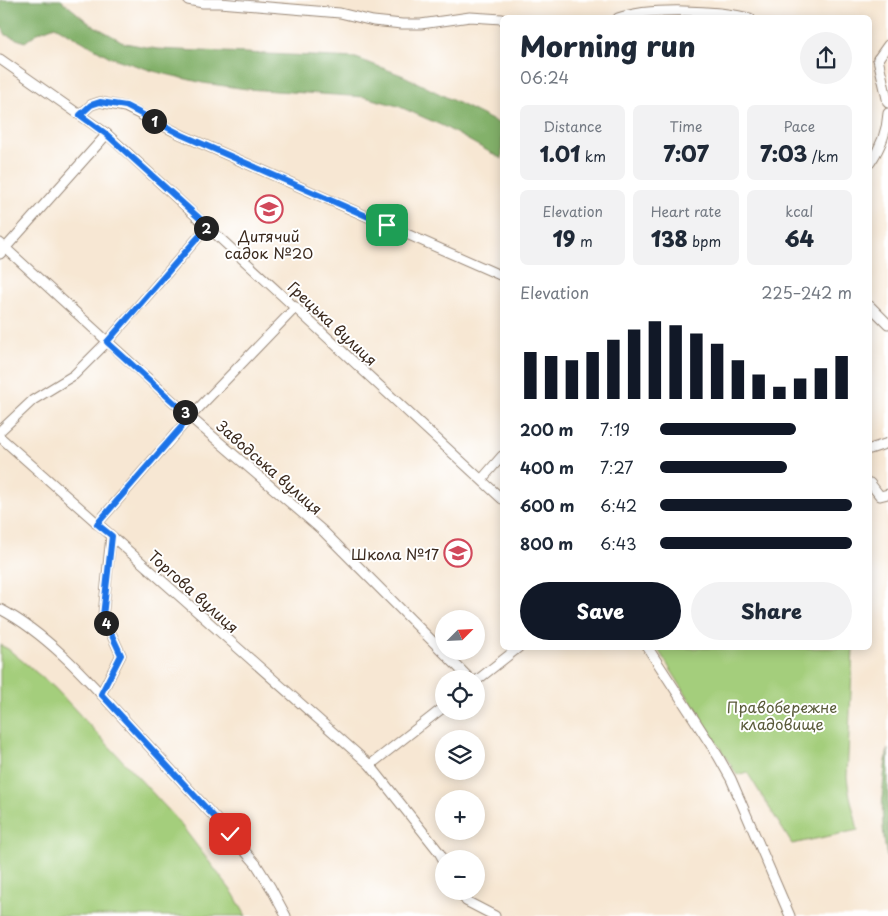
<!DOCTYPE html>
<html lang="en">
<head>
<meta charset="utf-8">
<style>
  body { margin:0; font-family:"Playpen Sans",sans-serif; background:#f2f2f3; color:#1f2937; height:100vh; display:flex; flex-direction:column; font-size:19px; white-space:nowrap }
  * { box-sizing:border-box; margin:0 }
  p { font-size:16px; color:#747a83 }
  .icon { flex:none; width:28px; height:28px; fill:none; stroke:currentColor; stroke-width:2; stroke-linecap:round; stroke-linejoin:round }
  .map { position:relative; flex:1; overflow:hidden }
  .sheet { position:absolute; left:500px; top:15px; width:372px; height:635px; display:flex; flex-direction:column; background:#fff; border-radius:8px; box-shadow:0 2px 12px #0003 }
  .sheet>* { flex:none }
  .needle { width:32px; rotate:66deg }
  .controls { position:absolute; left:435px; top:610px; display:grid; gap:10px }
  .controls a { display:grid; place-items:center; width:50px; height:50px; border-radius:50%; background:#fff; box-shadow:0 2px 12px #0003; font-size:25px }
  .pin { position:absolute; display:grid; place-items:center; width:42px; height:42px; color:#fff; margin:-21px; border-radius:10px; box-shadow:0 2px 8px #0006 }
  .km { position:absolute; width:25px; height:25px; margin:-12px; border-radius:50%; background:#222; color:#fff; font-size:14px; line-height:25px; text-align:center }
  .round { display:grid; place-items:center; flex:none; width:52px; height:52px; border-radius:26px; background:#f2f2f3 }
  .overview { display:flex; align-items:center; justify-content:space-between; height:85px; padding:0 20px }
  h1 { font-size:28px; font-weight:800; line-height:38px }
  .stats { display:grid; grid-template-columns:repeat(3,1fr); gap:8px; height:85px; padding:5px 20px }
  .stats div { display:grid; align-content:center; border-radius:8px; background:#f2f2f3; text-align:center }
  .stats b { font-size:21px; font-weight:800 }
  .stats small { font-size:14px; font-weight:400 }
  .stats p { font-size:14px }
  .chart { height:140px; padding:10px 20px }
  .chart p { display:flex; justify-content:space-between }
  .chart svg { width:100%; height:90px; margin-top:5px; stroke:#111827; stroke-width:6 }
  .primary-button { display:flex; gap:10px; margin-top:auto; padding:10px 20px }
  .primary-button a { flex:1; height:58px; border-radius:30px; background:#111827; color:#fff; font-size:20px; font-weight:800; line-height:58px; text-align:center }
  .primary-button a+a { background:#f2f2f3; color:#1f2937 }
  ul { padding:0 20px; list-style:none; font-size:16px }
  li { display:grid; grid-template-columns:80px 60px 1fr; align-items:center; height:38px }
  li i { height:12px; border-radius:6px; background:#111827 }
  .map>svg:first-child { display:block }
  .green { fill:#a4ce7b; stroke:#707c4c }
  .forest { fill:#83b16b; stroke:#5f6e44 }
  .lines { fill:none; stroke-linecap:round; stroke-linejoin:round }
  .minor-casing { stroke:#998878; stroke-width:11 }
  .minor { stroke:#fff; stroke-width:9 }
  .route-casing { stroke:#fff; stroke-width:10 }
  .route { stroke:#1a73e8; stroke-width:6 }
  .labels { text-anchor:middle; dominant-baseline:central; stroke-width:4; stroke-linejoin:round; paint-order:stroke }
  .poi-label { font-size:15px; fill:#3b2a1e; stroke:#fff }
  .street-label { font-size:15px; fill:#3b2a1e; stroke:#fff }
  .park-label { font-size:15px; fill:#5a5b3a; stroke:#fff }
</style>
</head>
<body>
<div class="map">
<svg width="888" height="916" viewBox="0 0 888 916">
  <rect width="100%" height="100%" fill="#fff"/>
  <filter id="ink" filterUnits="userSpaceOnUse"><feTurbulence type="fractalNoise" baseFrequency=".02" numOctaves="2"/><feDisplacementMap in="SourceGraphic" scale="10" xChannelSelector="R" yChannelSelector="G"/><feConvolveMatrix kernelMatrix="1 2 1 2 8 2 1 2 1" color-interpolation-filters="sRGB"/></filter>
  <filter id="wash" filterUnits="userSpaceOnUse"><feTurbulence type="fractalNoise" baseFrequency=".0096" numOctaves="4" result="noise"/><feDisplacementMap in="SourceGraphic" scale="20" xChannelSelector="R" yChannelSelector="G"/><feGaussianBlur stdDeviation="1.12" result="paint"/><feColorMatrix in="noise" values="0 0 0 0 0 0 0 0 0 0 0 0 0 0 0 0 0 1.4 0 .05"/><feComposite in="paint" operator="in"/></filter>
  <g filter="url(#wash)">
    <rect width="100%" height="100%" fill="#f7e7d3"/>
    <g class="green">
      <polygon points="0,645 8,649 55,688 175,817 233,893 246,916 0,916"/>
      <polygon points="657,648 853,648 847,777 849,792 858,830 792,844 747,772 737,775"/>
    </g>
    <g class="forest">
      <polygon points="0,0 61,0 89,23 125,43 157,49 356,58 404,76 502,125 502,159 443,126 398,106 365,97 247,89 203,83 153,71 110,57 55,26 37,33 25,42 6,35 0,24"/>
      <path d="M 888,749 L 888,862 C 880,826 881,786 888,749 Z"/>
    </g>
  </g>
  <g filter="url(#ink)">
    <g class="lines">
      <g class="minor-casing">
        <g id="minor">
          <polyline points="188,0 203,3 220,3 340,13 373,21 402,24 421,24 470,17 502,19"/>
          <path d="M 618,18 C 650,7 717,10 750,18"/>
          <polyline points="0,59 107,134 143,167 502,499"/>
          <polyline points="878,59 888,103"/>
          <polyline points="878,59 888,45"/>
          <polyline points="80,115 91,105 100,102 125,107 182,135 502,276"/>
          <path d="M 870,163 C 881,147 887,131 888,113"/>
          <polyline points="0,243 190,417 323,531 470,679"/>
          <polyline points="0,254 107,134"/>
          <polyline points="870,306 888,324"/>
          <polyline points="0,431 33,400 74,375 107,342 208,226"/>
          <polyline points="0,437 370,765 439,852 444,861"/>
          <polyline points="870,449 888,443"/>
          <polyline points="482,479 502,456"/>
          <polyline points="870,483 880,496 888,494"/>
          <polyline points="97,524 190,417 296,307"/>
          <path d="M 0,609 C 52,636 96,689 135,731 C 176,775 217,819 256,864 L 271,888 L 286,916"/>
          <polyline points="648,648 718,756 731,779 790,916"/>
          <polyline points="476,681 518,648"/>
          <polyline points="101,694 121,655 103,616 111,536"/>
          <polyline points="370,765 444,707"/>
          <polyline points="460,891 466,901 495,916"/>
        </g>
      </g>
      <use href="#minor" class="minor"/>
    </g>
  </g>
  <g class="lines" filter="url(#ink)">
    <g class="route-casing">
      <polyline id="route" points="230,834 101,694 121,655 103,616 112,536 97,524 190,417 107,342 208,226 106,134 80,115 91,105 100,102 126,106 182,135 387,225"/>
    </g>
    <use href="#route" class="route"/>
  </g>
  <defs>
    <g id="school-ring" transform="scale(1.4375)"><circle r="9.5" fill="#fff" stroke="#d1495b" stroke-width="1.5"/><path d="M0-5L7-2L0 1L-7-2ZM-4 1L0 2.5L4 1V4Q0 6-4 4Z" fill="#d1495b"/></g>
  </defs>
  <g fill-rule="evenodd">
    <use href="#school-ring" x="269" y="209"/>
    <use href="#school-ring" x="458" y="553"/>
  </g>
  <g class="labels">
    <g class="poi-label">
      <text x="269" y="235">Дитячий<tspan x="269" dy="17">садок №20</tspan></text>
      <text x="439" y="553" text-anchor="end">Школа №17</text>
    </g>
    <g class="street-label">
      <text transform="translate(333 323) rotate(43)">Грецька вулиця</text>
      <text transform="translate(270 467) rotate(41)">Заводська вулиця</text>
      <text transform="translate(194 591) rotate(42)">Торгова вулиця</text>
    </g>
    <g class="park-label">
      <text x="782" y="706">Правобережне<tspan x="782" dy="17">кладовище</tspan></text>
    </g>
  </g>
</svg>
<div class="controls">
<a><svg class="needle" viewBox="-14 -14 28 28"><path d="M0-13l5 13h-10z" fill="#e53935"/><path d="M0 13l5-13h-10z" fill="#747a83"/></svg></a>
<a><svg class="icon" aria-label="locate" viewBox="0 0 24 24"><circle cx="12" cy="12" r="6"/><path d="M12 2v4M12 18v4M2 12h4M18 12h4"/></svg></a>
<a><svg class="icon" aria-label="layers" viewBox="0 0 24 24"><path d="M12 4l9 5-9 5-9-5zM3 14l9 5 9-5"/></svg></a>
<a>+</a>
<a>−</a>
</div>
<div class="pin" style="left:387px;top:225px;background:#1e9e55"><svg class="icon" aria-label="arrive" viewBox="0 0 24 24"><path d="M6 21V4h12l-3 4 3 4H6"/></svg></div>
<div class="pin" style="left:230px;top:834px;background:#d93025"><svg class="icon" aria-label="check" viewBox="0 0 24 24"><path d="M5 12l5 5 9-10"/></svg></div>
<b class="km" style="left:154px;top:121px">1</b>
<b class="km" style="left:206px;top:228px">2</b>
<b class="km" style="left:185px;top:412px">3</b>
<b class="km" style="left:106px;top:623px">4</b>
<section class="sheet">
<div class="overview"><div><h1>Morning run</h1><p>06:24</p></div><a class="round"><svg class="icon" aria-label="share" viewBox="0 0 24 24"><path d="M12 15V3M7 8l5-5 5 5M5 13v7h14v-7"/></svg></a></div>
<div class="stats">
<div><p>Distance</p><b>1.01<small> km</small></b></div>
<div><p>Time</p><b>7:07</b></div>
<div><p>Pace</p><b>7:03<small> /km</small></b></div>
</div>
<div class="stats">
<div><p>Elevation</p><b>19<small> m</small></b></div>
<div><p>Heart rate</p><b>138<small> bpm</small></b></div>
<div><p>kcal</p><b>64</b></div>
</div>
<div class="chart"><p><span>Elevation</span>225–242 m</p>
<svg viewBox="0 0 160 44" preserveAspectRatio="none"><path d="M5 44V21M15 44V23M25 44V25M35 44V21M45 44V15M55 44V10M65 44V6M75 44V8M85 44V12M95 44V17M105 44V25M115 44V32M125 44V38M135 44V34M145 44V29M155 44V23"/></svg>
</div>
<ul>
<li><b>200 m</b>7:19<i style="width:71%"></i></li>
<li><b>400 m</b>7:27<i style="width:66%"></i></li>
<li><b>600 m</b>6:42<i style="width:100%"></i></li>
<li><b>800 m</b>6:43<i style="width:100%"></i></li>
</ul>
<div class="primary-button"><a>Save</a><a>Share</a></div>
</section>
</div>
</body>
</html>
